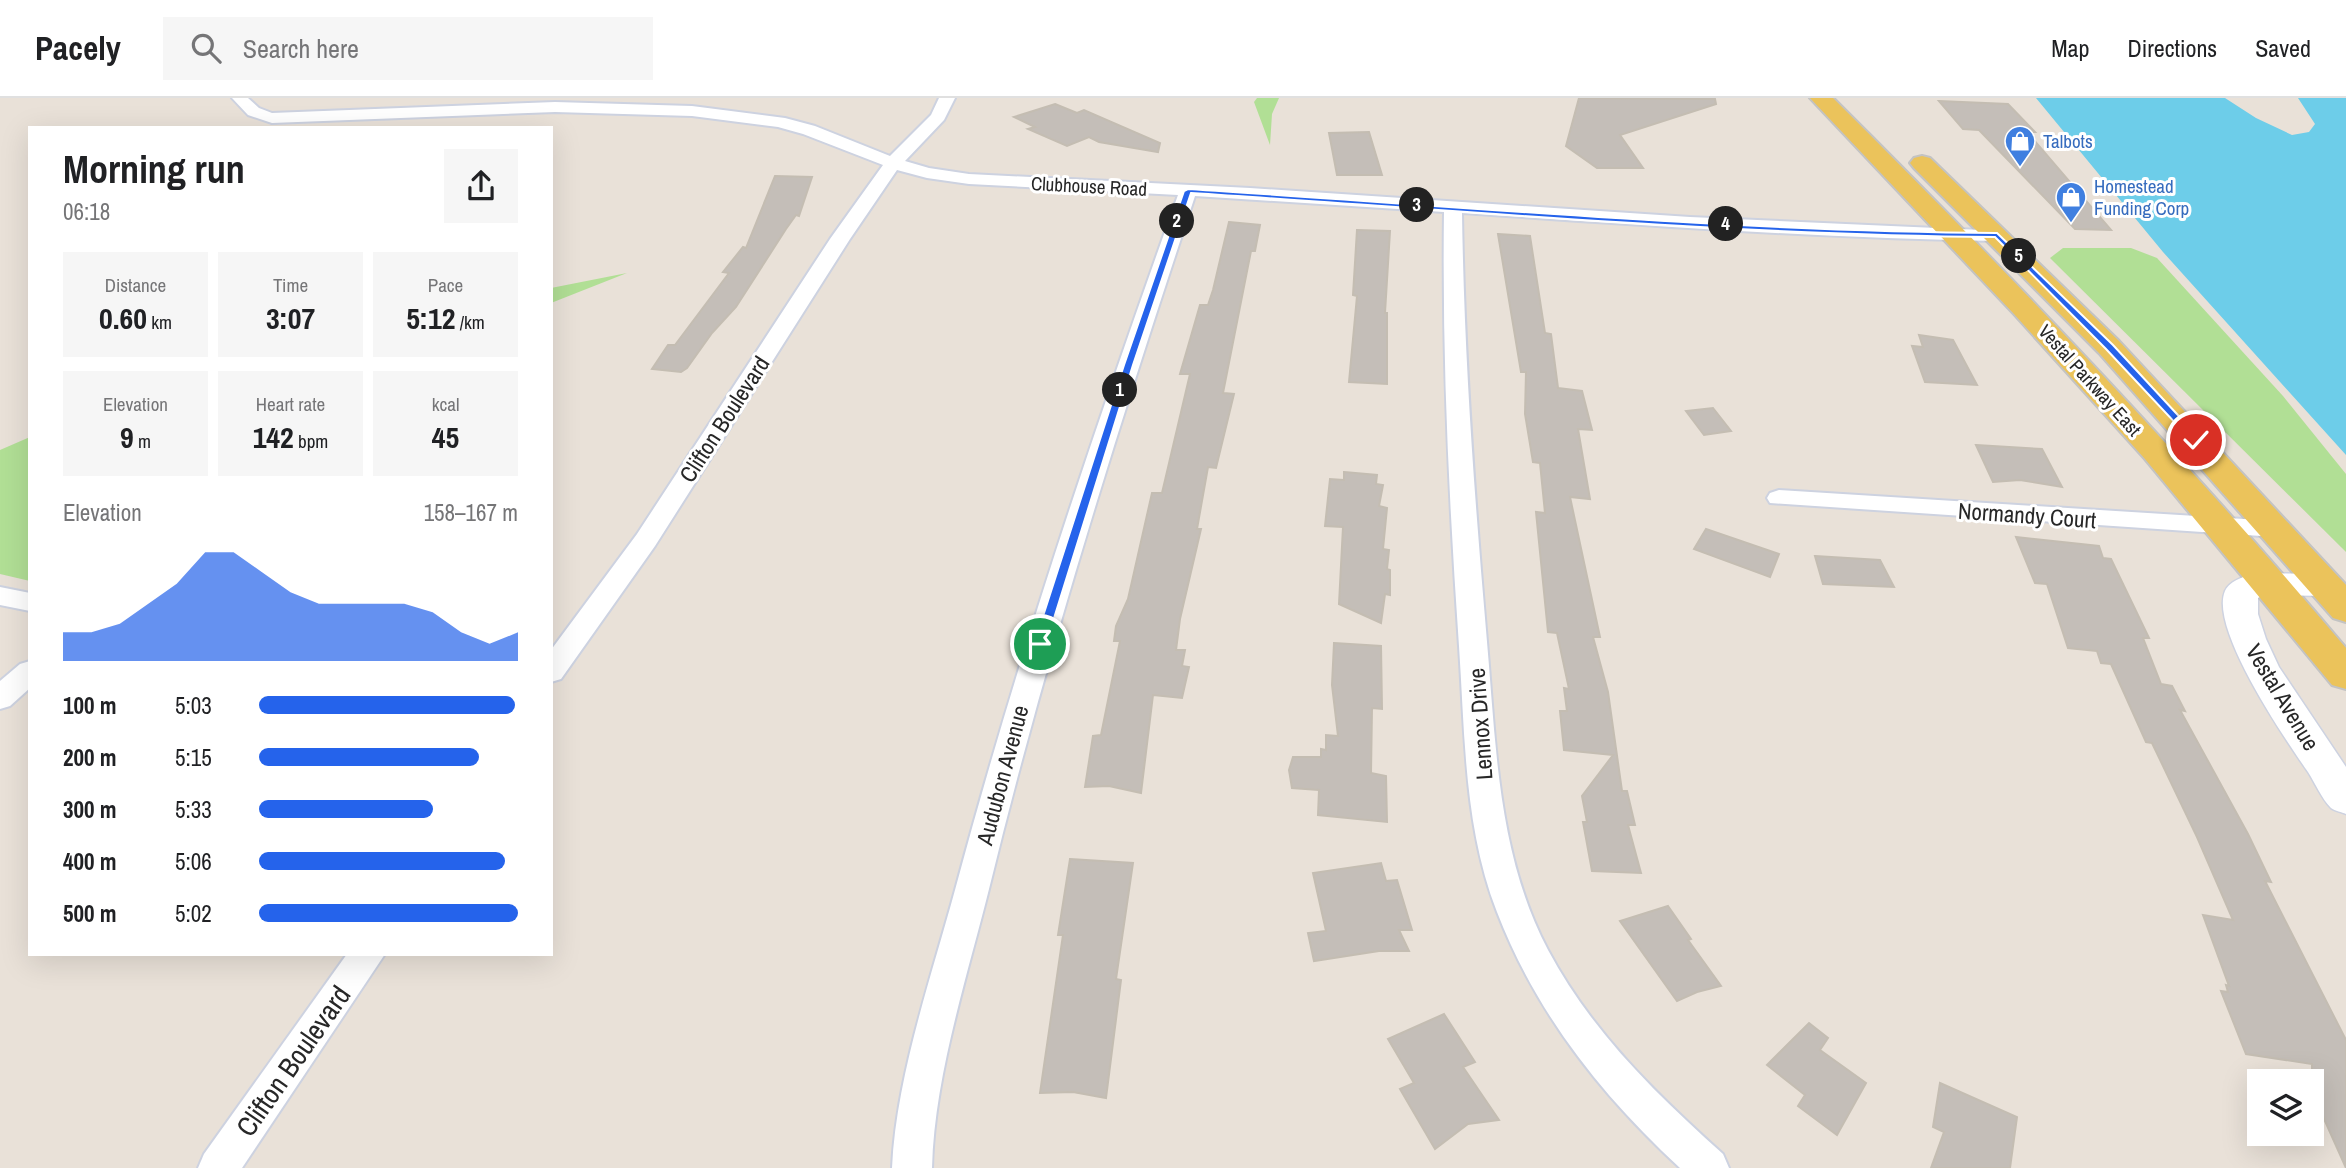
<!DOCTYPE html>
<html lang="en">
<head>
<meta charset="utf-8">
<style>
  body { margin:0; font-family:"Archivo Narrow",sans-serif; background:#f6f6f6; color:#202124; height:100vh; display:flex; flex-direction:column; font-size:26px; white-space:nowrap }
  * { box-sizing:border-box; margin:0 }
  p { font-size:23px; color:#757577 }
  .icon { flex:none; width:38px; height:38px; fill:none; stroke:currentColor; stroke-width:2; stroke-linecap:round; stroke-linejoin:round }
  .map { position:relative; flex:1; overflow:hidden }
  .side { position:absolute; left:28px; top:28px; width:525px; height:830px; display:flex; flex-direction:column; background:#fff; border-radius:0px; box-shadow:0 7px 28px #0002 }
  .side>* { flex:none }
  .fabs { position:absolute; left:2247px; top:971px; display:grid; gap:14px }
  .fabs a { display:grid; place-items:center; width:77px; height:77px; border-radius:0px; background:#fff; box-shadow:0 7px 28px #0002; font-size:35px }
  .pin { position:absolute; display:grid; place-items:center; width:60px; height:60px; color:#fff; margin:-30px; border:4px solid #fff; border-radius:50%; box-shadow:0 2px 7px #0007 }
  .km { position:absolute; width:35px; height:35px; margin:-18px; border-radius:50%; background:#222; color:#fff; font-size:19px; line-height:35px; text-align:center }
  .round { display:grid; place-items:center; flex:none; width:74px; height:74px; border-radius:0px; background:#f6f6f6 }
  .head { display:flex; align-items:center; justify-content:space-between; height:119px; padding:0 35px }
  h1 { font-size:38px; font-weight:700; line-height:52px }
  .metrics { display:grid; grid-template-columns:repeat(3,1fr); gap:10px; height:119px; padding:7px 35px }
  .metrics div { display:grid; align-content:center; border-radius:0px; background:#f6f6f6; text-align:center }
  .metrics b { font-size:30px; font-weight:700 }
  .metrics small { font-size:19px; font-weight:400 }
  .metrics p { font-size:19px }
  .chart { height:196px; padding:14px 35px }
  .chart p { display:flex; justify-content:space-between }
  .chart svg { width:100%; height:126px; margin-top:7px; fill:#2563eb; opacity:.7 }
  ul { padding:0 35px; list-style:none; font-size:23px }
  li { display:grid; grid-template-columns:112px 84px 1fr; align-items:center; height:52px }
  li i { height:18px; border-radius:9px; background:#2563eb }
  header { display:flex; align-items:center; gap:42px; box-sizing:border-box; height:98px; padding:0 35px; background:#fff; border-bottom:2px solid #e0e0e0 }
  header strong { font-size:33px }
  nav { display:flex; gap:38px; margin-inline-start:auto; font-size:24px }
  .search { width:490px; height:63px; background:#f6f6f6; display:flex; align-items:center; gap:18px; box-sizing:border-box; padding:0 24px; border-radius:0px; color:#757577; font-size:26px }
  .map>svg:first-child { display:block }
  .green { fill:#b1df95 }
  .water { fill:#6dcde9 }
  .building { fill:#c4beb8; stroke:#c4bdb2; stroke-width:2 }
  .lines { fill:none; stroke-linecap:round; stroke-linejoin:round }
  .minor-casing { stroke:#cdd2e0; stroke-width:4 }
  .tertiary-casing { stroke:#cdd2e0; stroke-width:3 }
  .primary-casing { stroke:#c3c3c3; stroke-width:4 }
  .minor { fill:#fff; fill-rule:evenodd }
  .tertiary { fill:#fff; fill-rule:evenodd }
  .primary { fill:#ebc35b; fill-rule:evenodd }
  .route { fill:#2563eb; stroke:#fff; stroke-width:2 }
  .labels { text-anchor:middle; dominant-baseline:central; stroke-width:6; stroke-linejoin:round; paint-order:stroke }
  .far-shop-label { font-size:19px; fill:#366cbe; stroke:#fff; text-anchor:start }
  .far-street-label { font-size:19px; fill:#272727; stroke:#fff }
  .street-label { font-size:23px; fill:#272727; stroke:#fff }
  .near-street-label { font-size:28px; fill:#272727; stroke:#fff }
</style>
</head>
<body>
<header>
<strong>Pacely</strong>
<div class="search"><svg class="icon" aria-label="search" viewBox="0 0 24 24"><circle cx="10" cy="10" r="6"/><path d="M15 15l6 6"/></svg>Search here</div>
<nav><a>Map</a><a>Directions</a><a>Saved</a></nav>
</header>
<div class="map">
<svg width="2346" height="1070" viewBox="0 0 2346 1070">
  <rect width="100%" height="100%" fill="#e9e1d8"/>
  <g class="green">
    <polygon points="1257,0 1279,0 1272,16 1270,47 1254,4"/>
    <polygon points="2063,150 2131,150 2157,160 2283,298 2346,376 2346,454 2050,160"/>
    <polygon points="627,175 551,205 551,190"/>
    <polygon points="30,339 30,483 0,476 0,352"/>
  </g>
  <polygon class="water" points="2036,0 2225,0 2256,20 2292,37 2309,34 2315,26 2298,0 2346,0 2346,357 2163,154"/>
  <g class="building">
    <polygon points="1579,0 1715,1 1716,6 1620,37 1643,70 1597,70 1566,48"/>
    <polygon points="1939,3 2008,6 2035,34 2027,34 2111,132 2075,131 1979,32 1963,31"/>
    <polygon points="1055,6 1077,15 1084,12 1160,45 1158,54 1099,44 1089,39 1067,48 1028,31 1035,29 1014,19"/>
    <polygon points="1369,34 1382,77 1337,77 1329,35"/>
    <polygon points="775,78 812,79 799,118 796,117 786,131 736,209 712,235 687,270 681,274 652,271 668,247 675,247 729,175 723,174 743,149 746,150"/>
    <polygon points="1229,124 1260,127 1255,153 1251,153 1223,295 1234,296 1216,370 1208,369 1197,431 1201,431 1180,521 1176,552 1185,552 1182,568 1189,569 1182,600 1153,597 1141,695 1109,688 1085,689 1093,638 1101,637 1120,543 1114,543 1116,528 1128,501 1152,395 1162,395 1190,276 1180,276 1200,207 1208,207 1213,192"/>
    <polygon points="1357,132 1390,133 1385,215 1387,215 1387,286 1349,284 1357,198 1353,197"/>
    <polygon points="1498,136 1530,138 1545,235 1551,236 1558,290 1582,293 1592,332 1578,331 1590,401 1570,399 1600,539 1593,539 1608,594 1622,693 1627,693 1635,727 1628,727 1641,775 1592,773 1583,724 1587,724 1582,698 1613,657 1564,652 1560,613 1567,613 1564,590 1569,591 1557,535 1548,534 1536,414 1545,415 1540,365 1533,364 1525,316 1526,274 1521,274"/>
    <polygon points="1919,237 1953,242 1977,287 1925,284 1912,248 1923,249"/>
    <polygon points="1713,310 1731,333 1704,337 1686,313"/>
    <polygon points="1976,347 2042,351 2062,389 2020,382 1993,384"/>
    <polygon points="1344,374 1377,377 1376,386 1383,387 1379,408 1387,410 1383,451 1389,452 1387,471 1390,472 1390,497 1385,496 1381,525 1339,506 1343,429 1325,428 1330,381 1344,382"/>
    <polygon points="1706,431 1779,456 1770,479 1694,451"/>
    <polygon points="2016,439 2099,448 2103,460 2111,461 2149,540 2143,540 2161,586 2172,588 2185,613 2180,612 2248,736 2271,784 2265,783 2346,942 2346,1070 2312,994 2312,966 2246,956 2221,893 2228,894 2226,887 2229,888 2203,817 2233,822 2197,739 2152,645 2146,644 2111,566 2101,565 2097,553 2068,550 2047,486 2035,485"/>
    <polygon points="1815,458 1880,462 1894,489 1823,486"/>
    <polygon points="1334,545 1381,548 1382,611 1372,610 1371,675 1386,678 1387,724 1318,717 1319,692 1292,690 1289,672 1293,659 1321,659 1321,651 1326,652 1326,637 1338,638 1332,587"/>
    <polygon points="1070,761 1133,765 1116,881 1121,882 1106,1000 1073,994 1040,995 1063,837 1058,837"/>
    <polygon points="1381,765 1386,783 1397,782 1412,832 1399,832 1409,853 1379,853 1314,863 1308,835 1326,833 1313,775"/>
    <polygon points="1668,808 1691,841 1688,842 1721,888 1697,894 1677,903 1620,823"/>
    <polygon points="1444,916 1475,964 1463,969 1499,1022 1468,1026 1435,1051 1400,991 1414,985 1388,941"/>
    <polygon points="1809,925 1828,940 1820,952 1866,985 1837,1037 1798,1008 1805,997 1767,967"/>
    <polygon points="1940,985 2017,1019 2010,1070 1931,1070 1944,1034 1933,1029"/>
  </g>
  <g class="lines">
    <g class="minor-casing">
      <g id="minor">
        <path d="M 232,0 L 248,0 L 259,10 L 272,15 L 555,4 L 692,8 L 785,20 L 815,28 L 890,58 L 931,17 L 939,0 L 955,0 L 944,22 L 905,63 L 929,70 L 969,76 L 1250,90 L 1690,119 L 2004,133 L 2007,137 L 1997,143 C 1818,140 1640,127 1462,115 C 1464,255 1474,393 1486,532 C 1496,641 1496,754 1548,852 C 1591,933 1656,996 1723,1056 L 1729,1070 L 1680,1070 C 1601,997 1536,915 1497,814 C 1464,730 1465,637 1459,548 C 1449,403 1442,259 1444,114 L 1195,98 C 1119,327 1046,557 989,791 C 967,879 934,980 932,1070 L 892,1070 C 896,980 931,880 955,792 C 1018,557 1096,326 1178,97 L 969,86 L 927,80 L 897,72 L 850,141 L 655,448 L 561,581 L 551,584 L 551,552 L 637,436 L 830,141 L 883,67 L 803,36 L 778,29 L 692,18 L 555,14 L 272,25 L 248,17 Z"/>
        <polygon points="1779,392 2276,423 2285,425 2289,431 2285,437 2276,439 1770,405 1767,400 1770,395"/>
        <polygon points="0,489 30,495 30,513 0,507"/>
        <polygon points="30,563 30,590 10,608 0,611 0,583 20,566"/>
        <polygon points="347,856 385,856 242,1070 198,1070 204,1056"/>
      </g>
    </g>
    <g class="tertiary-casing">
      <path id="tertiary" d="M 2257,475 L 2325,476 L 2337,479 L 2342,487 L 2337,495 L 2325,498 L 2263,497 L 2258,500 L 2258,516 L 2266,541 L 2279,569 L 2346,669 L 2346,716 C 2342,714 2335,713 2331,710 C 2322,701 2315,685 2308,674 C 2285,641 2209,530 2225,493 C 2230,482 2246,478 2257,475 Z"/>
    </g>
    <g class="primary-casing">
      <g id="primary">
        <path d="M 1810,0 L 1833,0 C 2011,177 2184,358 2346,550 L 2346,591 L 2332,587 L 2145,361 L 2014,216 Z"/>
        <polygon points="1922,58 1930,60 2119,243 2346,487 2346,524 2333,520 2099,255 1914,70 1910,65 1914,60"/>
      </g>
    </g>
    <use href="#minor" class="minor"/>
    <use href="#tertiary" class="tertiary"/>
    <use href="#primary" class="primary"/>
  </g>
  <path class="route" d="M 1188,91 C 1457,108 1727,133 1997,135 L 2113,247 L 2201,342 L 2193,344 L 2106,251 L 1995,139 C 1727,137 1458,112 1191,95 L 1133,267 L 1046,546 L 1044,549 L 1036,549 L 1034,546 L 1124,267 L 1184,93 Z"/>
  <defs>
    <g id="shop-pin" transform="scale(1.575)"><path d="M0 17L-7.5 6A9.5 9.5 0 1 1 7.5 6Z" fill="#3f7fe0" stroke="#fff"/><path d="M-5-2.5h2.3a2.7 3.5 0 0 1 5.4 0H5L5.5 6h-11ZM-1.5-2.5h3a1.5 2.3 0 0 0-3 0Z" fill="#fff"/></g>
  </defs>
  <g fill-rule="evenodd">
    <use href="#shop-pin" x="2020" y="43"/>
    <use href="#shop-pin" x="2071" y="99"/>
  </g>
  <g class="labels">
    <g class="far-shop-label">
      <text x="2043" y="43">Talbots</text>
      <text x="2094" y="88">Homestead<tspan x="2094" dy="22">Funding Corp</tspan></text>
    </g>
    <g class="far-street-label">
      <text transform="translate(1089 88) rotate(3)">Clubhouse Road</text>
      <text transform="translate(2090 282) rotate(48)">Vestal Parkway East</text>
    </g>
    <g class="street-label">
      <text transform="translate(724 321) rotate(-57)">Clifton Boulevard</text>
      <text transform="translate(2027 417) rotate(4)">Normandy Court</text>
      <text transform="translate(2283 599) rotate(59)">Vestal Avenue</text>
      <text transform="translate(1480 626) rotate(-94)">Lennox Drive</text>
      <text transform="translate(1002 677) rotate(-75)">Audubon Avenue</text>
    </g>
    <g class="near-street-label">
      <text transform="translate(293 963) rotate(-55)">Clifton Boulevard</text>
    </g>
  </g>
</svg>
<div class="fabs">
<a><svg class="icon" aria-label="layers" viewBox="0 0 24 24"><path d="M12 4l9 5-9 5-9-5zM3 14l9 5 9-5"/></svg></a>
</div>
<div class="pin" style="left:1040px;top:546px;background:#1e9e55"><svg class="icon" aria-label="arrive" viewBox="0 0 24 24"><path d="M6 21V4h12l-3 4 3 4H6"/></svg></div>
<div class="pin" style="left:2196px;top:342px;background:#d93025"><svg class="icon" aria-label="check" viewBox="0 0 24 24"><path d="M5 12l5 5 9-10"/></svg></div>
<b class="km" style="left:1120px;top:292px">1</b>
<b class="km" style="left:1177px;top:123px">2</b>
<b class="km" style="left:1417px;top:107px">3</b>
<b class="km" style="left:1726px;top:126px">4</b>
<b class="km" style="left:2019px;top:158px">5</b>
<section class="side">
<div class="head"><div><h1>Morning run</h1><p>06:18</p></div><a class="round"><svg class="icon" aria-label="share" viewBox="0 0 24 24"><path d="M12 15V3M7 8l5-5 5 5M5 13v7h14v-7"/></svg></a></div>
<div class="metrics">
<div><p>Distance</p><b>0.60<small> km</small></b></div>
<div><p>Time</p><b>3:07</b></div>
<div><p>Pace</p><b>5:12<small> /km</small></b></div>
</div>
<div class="metrics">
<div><p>Elevation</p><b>9<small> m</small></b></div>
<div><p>Heart rate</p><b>142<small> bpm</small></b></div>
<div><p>kcal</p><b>45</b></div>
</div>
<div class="chart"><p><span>Elevation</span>158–167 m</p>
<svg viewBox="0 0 160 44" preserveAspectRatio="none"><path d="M0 44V34L10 34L20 31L30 24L40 17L50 6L60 6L70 13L80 20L90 24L100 24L110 24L120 24L130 27L140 34L150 38L160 34V44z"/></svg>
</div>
<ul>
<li><b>100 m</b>5:03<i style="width:99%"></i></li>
<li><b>200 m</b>5:15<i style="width:85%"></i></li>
<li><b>300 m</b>5:33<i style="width:67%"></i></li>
<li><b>400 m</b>5:06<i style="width:95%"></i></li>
<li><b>500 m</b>5:02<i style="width:100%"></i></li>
</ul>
</section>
</div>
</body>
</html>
